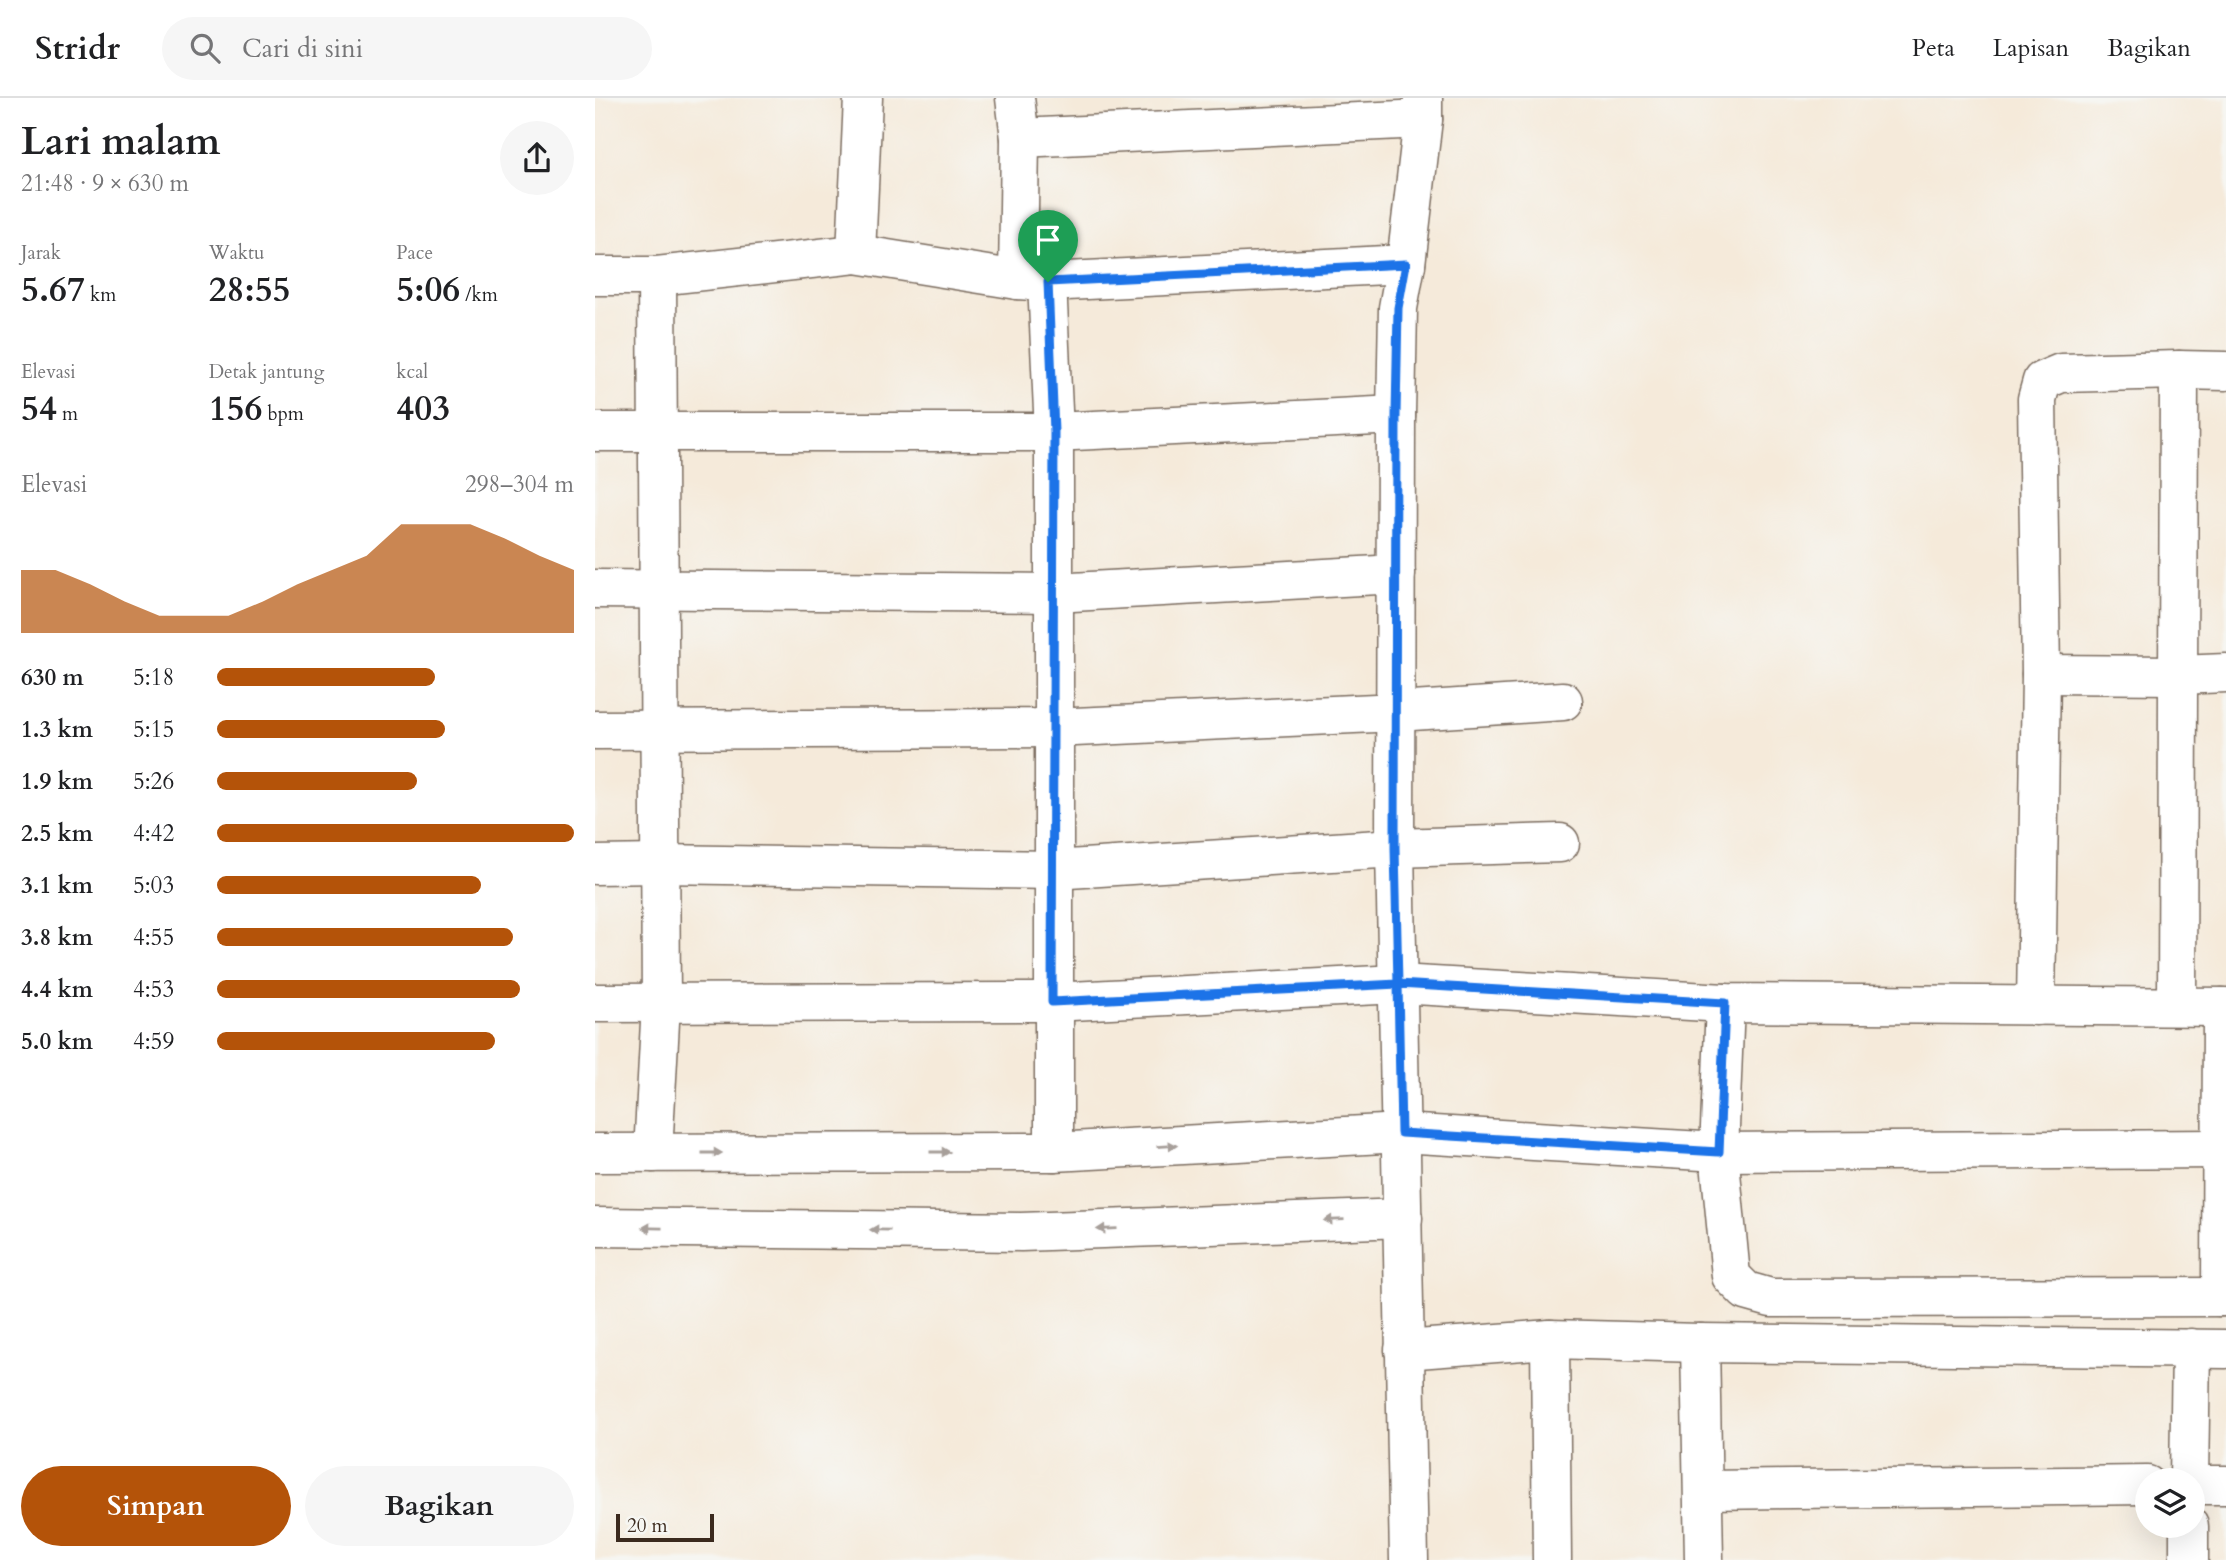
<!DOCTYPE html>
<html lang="id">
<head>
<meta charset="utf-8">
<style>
  body { margin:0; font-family:Cardo,serif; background:#f6f6f6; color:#202124; height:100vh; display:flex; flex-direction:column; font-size:26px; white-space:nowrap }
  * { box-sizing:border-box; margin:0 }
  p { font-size:23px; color:#757577 }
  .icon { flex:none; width:38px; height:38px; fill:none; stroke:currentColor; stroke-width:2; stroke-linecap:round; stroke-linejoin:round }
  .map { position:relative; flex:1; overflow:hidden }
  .sheet { display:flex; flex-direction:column; background:#fff; width:595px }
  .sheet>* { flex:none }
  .buttons { position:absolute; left:1540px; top:1370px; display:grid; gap:14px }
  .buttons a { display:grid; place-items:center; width:70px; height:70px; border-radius:50%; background:#fff; box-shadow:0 7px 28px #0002; font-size:35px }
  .scale { position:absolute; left:21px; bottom:18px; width:98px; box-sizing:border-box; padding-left:7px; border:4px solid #3b2a1e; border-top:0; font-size:19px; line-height:24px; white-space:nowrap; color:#3b2a1e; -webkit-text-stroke:5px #f6f6f2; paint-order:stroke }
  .pin { position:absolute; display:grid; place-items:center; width:60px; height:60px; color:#fff; margin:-72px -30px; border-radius:50% 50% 50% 0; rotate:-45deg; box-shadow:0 0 7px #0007 }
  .pin .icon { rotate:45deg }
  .round { display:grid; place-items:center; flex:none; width:74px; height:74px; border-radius:37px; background:#f6f6f6 }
  .overview { display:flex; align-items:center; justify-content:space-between; height:119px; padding:0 21px }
  h1 { font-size:38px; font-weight:700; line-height:52px }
  .stats { display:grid; grid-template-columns:repeat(3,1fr); gap:10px; height:119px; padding:7px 21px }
  .stats div { display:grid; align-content:center }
  .stats b { font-size:35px; font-weight:700 }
  .stats small { font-size:19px; font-weight:400 }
  .stats p { font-size:19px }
  .chart { height:196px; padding:14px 21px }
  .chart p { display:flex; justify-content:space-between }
  .chart svg { width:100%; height:126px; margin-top:7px; fill:#b45309; opacity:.7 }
  .cta { display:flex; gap:14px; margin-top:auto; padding:14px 21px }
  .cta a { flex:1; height:80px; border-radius:42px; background:#b45309; color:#fff; font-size:28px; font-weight:700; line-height:80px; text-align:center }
  .cta a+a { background:#f6f6f6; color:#202124 }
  ul { padding:0 21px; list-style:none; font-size:23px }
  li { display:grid; grid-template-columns:112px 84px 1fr; align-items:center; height:52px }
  li i { height:18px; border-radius:9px; background:#b45309 }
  header { display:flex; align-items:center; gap:42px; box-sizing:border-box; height:98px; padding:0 35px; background:#fff; border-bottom:2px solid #e0e0e0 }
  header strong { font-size:33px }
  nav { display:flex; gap:38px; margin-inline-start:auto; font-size:24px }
  .search { width:490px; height:63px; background:#f6f6f6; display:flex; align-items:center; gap:18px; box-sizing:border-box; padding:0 24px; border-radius:38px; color:#757577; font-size:26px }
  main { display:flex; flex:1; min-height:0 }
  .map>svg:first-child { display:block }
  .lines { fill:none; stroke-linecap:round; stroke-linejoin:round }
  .minor-casing { stroke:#7c6d60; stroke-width:41 }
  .minor { stroke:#fff; stroke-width:38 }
  .oneway { fill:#a79f9a }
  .route-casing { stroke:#fff; stroke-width:14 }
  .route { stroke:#1a73e8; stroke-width:9 }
</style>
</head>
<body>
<header>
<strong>Stridr</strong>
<div class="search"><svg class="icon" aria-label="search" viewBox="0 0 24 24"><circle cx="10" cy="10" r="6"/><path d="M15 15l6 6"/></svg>Cari di sini</div>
<nav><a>Peta</a><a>Lapisan</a><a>Bagikan</a></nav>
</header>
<main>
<section class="sheet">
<div class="overview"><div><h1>Lari malam</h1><p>21:48 · 9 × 630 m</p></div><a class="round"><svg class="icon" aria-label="share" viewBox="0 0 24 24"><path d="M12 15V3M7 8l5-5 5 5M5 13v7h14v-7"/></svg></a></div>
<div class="stats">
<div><p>Jarak</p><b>5.67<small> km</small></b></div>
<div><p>Waktu</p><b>28:55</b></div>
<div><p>Pace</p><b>5:06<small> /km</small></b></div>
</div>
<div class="stats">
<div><p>Elevasi</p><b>54<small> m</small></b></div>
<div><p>Detak jantung</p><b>156<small> bpm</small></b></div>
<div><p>kcal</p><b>403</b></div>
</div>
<div class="chart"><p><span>Elevasi</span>298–304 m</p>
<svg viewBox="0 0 160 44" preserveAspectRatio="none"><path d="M0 44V22L10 22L20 27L30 33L40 38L50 38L60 38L70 33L80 27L90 22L100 17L110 6L120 6L130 6L140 11L150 17L160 22V44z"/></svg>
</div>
<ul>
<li><b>630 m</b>5:18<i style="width:61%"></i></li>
<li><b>1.3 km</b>5:15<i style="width:64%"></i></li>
<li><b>1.9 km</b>5:26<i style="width:56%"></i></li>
<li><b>2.5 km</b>4:42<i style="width:100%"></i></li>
<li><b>3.1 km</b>5:03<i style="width:74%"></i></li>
<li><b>3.8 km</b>4:55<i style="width:83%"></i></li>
<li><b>4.4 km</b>4:53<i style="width:85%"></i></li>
<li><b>5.0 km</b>4:59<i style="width:78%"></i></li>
</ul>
<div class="cta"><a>Simpan</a><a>Bagikan</a></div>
</section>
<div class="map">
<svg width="1631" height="1462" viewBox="0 0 1631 1462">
  <rect width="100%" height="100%" fill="#f6f6f2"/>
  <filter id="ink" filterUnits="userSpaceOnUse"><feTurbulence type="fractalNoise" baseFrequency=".0143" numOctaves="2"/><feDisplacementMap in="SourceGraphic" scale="14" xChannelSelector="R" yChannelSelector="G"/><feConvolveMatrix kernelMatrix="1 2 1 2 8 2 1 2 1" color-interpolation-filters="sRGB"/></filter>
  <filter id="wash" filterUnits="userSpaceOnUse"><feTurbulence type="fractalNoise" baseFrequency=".00686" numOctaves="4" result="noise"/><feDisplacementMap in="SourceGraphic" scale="28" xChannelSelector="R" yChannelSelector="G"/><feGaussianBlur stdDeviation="1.57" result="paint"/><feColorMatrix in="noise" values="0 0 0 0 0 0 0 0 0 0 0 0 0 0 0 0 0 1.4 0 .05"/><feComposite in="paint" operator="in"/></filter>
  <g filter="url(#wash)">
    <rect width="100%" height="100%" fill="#f5eada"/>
  </g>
  <g filter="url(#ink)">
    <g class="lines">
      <g class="minor-casing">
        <g id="minor">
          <polyline points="420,0 425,40 423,182"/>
          <polyline points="425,40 828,21"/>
          <polyline points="261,156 268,0"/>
          <polyline points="0,178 62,178 261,156 423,182 452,184 811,166"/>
          <polyline points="452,184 459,334 459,1054"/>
          <polyline points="0,334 459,334 801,317"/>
          <polyline points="0,491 459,495 801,476"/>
          <polyline points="1446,576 1584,577 1631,575"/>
          <polyline points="0,632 458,630 802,614 968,603"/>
          <polyline points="0,767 65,766 458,772 800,750 965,745"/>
          <polyline points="0,905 457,904 803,886 1130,905 1631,909"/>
          <polyline points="1130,905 1124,1054 1136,1178 1151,1193 1176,1200 1631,1199"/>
          <polyline points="1441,908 1446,576 1442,301 1447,283 1466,275 1584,272 1631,273"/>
          <polyline points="1582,908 1584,272"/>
          <polyline points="0,1055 459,1054 806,1035 1124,1054 1626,1051"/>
          <polyline points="58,1055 66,905 62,178"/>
          <polyline points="0,1129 426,1134 808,1120"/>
          <polyline points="1626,1199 1627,909"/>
          <polyline points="955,1241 957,1462"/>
          <polyline points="1105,1245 1109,1462"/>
          <polyline points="809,1252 955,1241 1105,1245 1631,1251"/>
          <polyline points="1594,1382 1596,1250"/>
          <polyline points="1598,1387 1631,1387"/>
          <polyline points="1109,1392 1552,1387"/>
          <polyline points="814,1462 800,750 801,317 803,210 811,166 828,21 828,0"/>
          <polyline points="1594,1462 1594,1428"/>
        </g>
      </g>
      <use href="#minor" class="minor"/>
    </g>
    <defs><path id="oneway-solid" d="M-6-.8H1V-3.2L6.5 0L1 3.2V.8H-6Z" transform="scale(1.75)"/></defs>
    <g class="oneway">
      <use href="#oneway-solid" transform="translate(572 1048) rotate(-3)"/>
      <use href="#oneway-solid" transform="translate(345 1054)"/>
      <use href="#oneway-solid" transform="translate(117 1055)"/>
      <use href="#oneway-solid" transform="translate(739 1122) rotate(178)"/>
      <use href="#oneway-solid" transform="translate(57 1130) rotate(-179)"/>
      <use href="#oneway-solid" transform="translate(512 1131) rotate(178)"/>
      <use href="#oneway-solid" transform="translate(285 1132) rotate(-179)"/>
    </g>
  </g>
  <g class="lines" filter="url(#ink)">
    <g class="route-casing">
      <polyline id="route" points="453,184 459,334 457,904 803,886 806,1035 1124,1054 1130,905 803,886 800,750 801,317 803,210 811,166 453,184"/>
    </g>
    <use href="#route" class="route"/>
  </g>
</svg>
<div class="buttons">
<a><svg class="icon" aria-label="layers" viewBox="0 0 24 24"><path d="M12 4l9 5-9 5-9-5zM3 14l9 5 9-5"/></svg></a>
</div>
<div class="scale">20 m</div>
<div class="pin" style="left:453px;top:184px;background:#1e9e55"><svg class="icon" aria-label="arrive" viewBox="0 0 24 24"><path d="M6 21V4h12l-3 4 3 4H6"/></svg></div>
</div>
</main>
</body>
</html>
